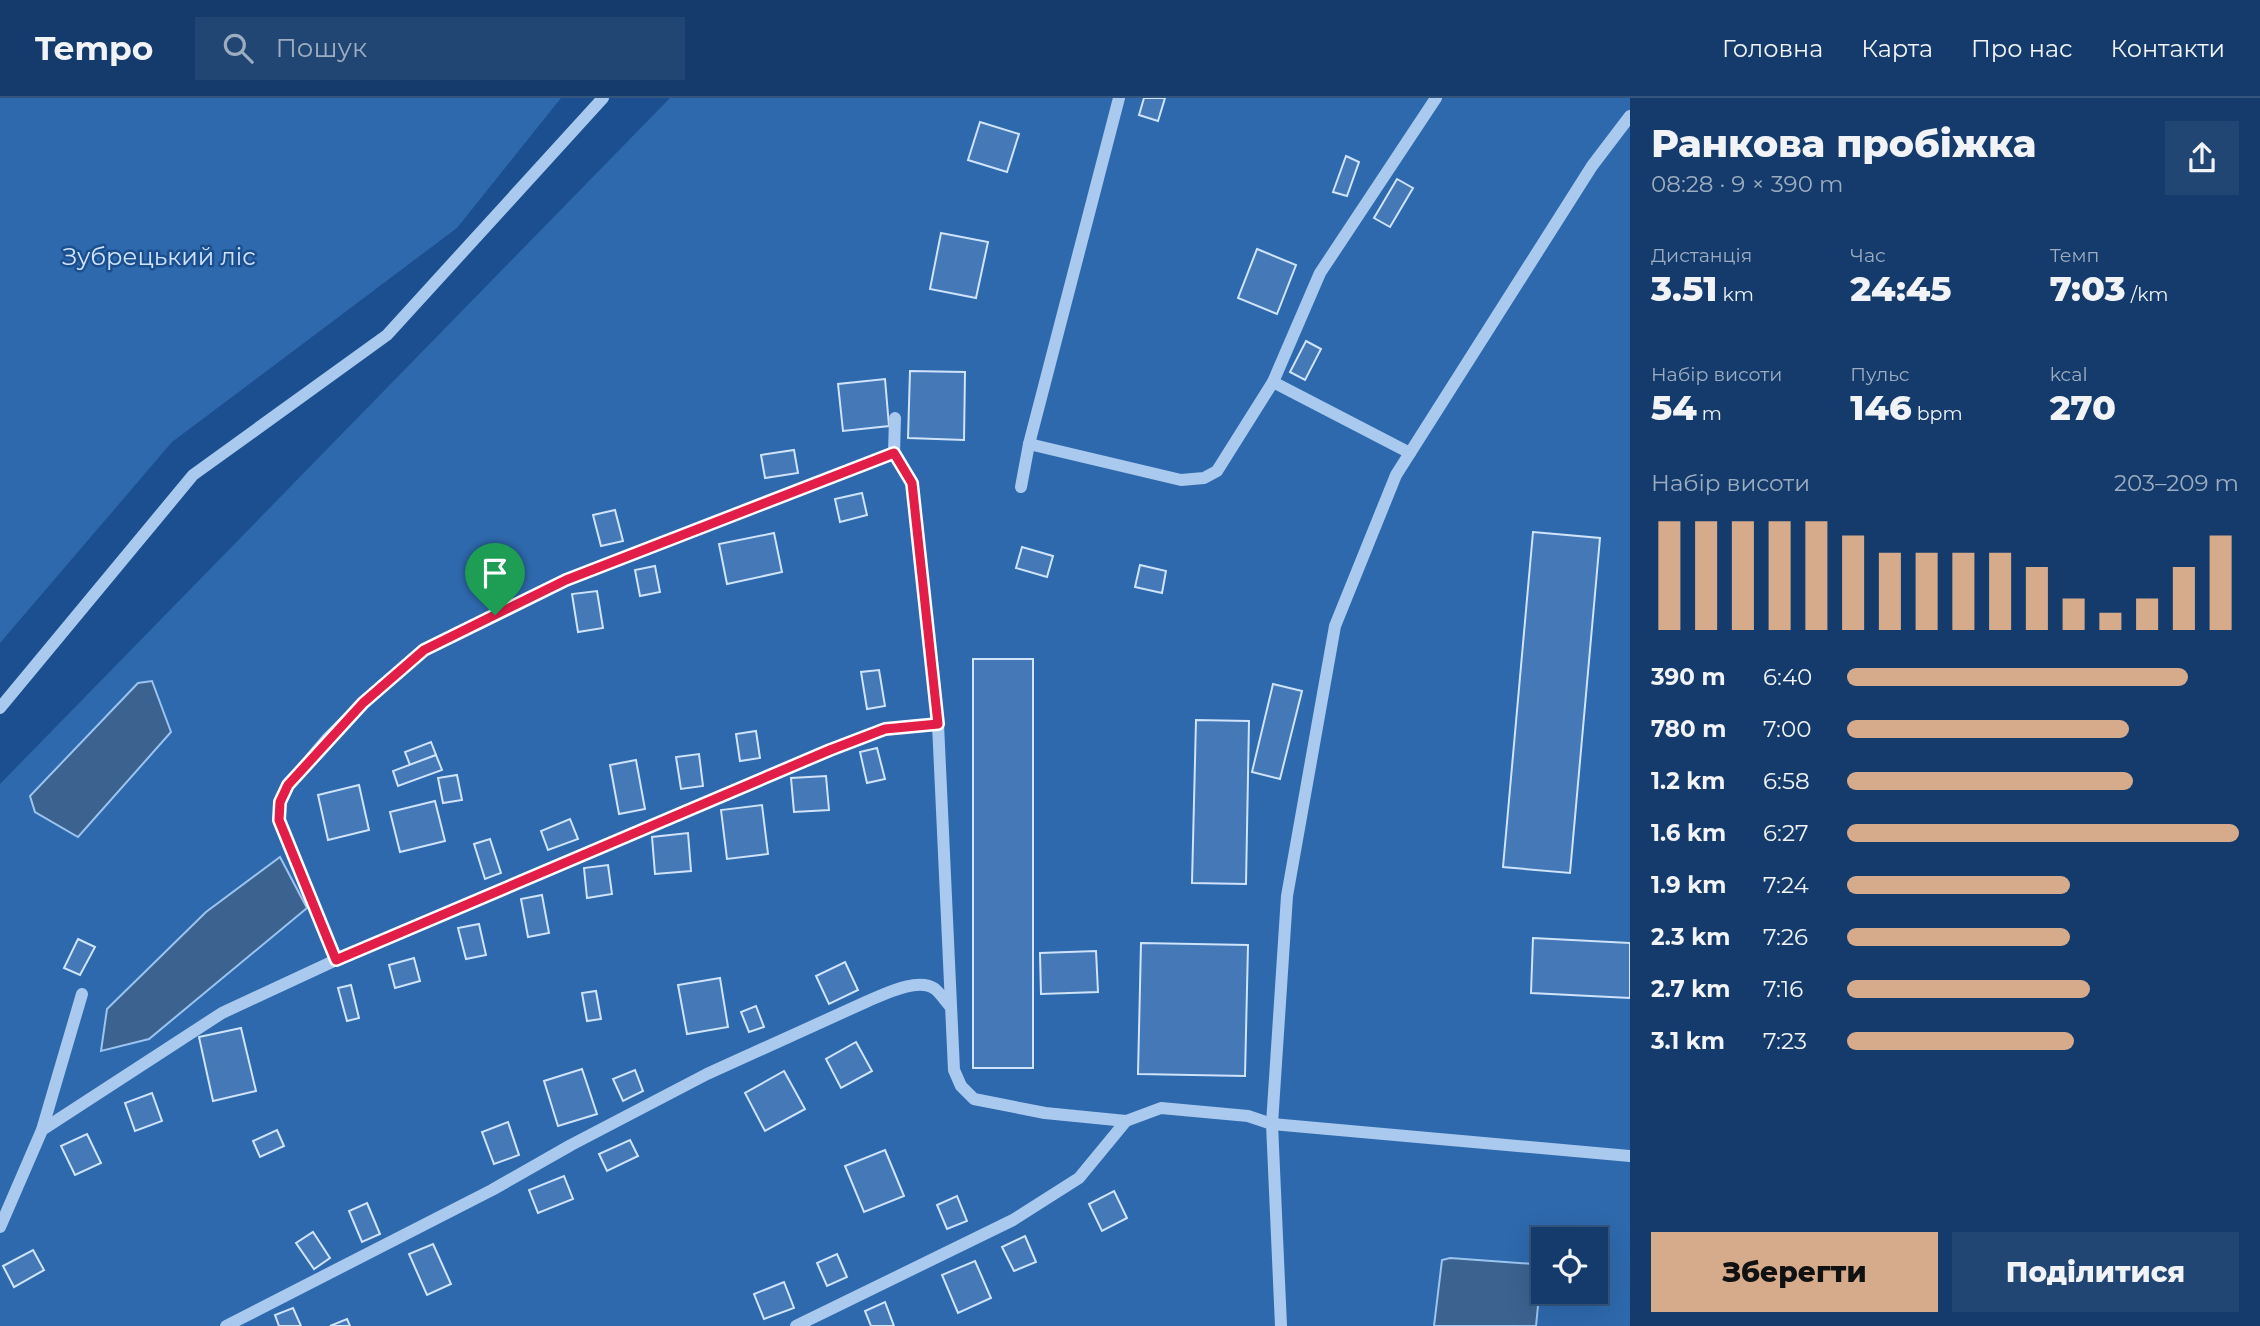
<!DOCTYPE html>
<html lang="uk">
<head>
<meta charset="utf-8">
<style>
  body { margin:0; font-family:Montserrat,sans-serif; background:#214673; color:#f1f3f6; height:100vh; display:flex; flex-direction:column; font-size:26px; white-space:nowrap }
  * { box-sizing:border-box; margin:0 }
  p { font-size:23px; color:#9dadc1 }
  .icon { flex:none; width:38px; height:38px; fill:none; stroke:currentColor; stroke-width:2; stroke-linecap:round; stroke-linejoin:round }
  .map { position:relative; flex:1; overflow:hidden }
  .panel { display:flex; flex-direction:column; background:#143b6b; width:630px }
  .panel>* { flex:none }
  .tools { position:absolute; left:1531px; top:1129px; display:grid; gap:14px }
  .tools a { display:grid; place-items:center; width:77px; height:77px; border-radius:0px; background:#143b6b; box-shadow:0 7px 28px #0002,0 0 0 2px #33557e; font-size:35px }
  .pin { position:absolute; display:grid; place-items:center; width:60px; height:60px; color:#fff; margin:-72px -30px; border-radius:50% 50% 50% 0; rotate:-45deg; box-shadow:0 0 7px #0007 }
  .pin .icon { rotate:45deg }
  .round { display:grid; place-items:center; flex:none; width:74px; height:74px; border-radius:0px; background:#214673 }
  .overview { display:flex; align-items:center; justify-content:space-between; height:119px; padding:0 21px }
  h1 { font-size:38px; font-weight:800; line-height:52px }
  .stats { display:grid; grid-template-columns:repeat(3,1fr); gap:10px; height:119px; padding:7px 21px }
  .stats div { display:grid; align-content:center }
  .stats b { font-size:35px; font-weight:800 }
  .stats small { font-size:19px; font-weight:400 }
  .stats p { font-size:19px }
  .chart { height:196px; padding:14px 21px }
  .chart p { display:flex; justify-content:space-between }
  .chart svg { width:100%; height:126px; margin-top:7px; stroke:#d6ab8b; stroke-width:6 }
  .action { display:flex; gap:14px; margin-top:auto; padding:14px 21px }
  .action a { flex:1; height:80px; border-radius:0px; background:#d6ab8b; color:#111; font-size:28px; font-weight:800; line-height:80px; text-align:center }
  .action a+a { background:#214673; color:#f1f3f6 }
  ul { padding:0 21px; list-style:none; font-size:23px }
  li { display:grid; grid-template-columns:112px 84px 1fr; align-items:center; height:52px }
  li i { height:18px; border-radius:9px; background:#d6ab8b }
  header { display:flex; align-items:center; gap:42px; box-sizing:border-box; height:98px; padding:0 35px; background:#143b6b; border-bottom:2px solid #33557e }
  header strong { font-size:33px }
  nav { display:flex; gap:38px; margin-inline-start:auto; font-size:24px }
  .search { width:490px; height:63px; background:#214673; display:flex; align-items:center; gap:18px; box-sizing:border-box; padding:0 24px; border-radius:0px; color:#9dadc1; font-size:26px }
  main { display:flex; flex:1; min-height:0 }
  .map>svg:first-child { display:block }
  .green { fill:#2e69ad; fill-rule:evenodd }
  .water { fill:#3c6290; stroke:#9cc4f0; stroke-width:2 }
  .building { fill:#4478b7; stroke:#cfe3fa; stroke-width:2 }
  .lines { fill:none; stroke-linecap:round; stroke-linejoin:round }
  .minor { stroke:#a9c9ee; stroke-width:12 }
  .route-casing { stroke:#fff; stroke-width:14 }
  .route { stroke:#e11d48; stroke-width:9 }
  .labels { text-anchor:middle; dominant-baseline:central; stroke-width:5; stroke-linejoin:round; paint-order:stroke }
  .park-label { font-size:24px; fill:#cfe3fa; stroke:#1b4f8f }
</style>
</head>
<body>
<header>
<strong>Tempo</strong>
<div class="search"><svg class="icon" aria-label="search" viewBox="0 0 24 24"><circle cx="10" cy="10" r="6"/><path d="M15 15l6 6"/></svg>Пошук</div>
<nav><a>Головна</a><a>Карта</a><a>Про нас</a><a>Контакти</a></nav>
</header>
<main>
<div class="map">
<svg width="1630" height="1228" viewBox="0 0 1630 1228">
  <rect width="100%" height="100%" fill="#1b4f8f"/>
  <g class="green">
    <polygon points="0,0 561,0 457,130 172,344 0,545"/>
    <path d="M 670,0 L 1630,0 L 1630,1228 L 0,1228 L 0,686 ZM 1544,1141 L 1596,1141 L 1596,1194 L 1544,1194 Z"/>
  </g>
  <g class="water">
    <polygon points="152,583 171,634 78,739 35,714 30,698 138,585"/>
    <polygon points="280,759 307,810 149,941 101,953 107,911 206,814"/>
    <polygon points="1450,1160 1534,1166 1541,1177 1536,1228 1434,1228 1442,1162"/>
  </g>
  <g class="building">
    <polygon points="1144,0 1165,0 1158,23 1139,17"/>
    <polygon points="980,24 1019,36 1007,74 968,62"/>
    <polygon points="1346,58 1359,64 1347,98 1333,94"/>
    <polygon points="1397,81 1413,90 1390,129 1374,120"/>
    <polygon points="941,135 988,144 976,200 930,191"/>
    <polygon points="1257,151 1296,167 1277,216 1238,200"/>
    <polygon points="1306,243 1321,251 1305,282 1290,274"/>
    <polygon points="910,273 965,274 964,342 908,340"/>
    <polygon points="885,281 889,328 843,333 838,286"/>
    <polygon points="794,352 798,375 765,380 761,357"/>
    <polygon points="862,395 867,417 840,424 835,401"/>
    <polygon points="615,412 623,443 601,448 593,417"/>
    <polygon points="1533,434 1600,440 1570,775 1503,769"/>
    <polygon points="774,435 782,474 727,486 719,446"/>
    <polygon points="1022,449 1053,458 1047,479 1016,470"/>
    <polygon points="1140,467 1166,473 1162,495 1135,489"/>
    <polygon points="655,468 660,494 640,498 635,472"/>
    <polygon points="597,493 603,530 578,534 572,496"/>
    <rect x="973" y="561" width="60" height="409"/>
    <polygon points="879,572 885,608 867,611 861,574"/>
    <polygon points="1273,586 1302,593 1280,681 1252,674"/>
    <polygon points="1196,622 1249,623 1246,786 1192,785"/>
    <polygon points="756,633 760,660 740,663 736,636"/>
    <polygon points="431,644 436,657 410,667 405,654"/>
    <polygon points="877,650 885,681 867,685 860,654"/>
    <polygon points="699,656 703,688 681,691 676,659"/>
    <polygon points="436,657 442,672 398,688 393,673"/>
    <polygon points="636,662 645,711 619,716 610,667"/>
    <polygon points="457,677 462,702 443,705 438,680"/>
    <polygon points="826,678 829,712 794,714 791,680"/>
    <polygon points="359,687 369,732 328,742 318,697"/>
    <polygon points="435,703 445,743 400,754 390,714"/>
    <polygon points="762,707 768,756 727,761 721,712"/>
    <polygon points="570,721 578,741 548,752 541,733"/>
    <polygon points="688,735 691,773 655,776 652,739"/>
    <polygon points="490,741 501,775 485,781 474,746"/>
    <polygon points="608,767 612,796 587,800 584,770"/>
    <polygon points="542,797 549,835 528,839 521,801"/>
    <polygon points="479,826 486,857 466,861 458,830"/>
    <polygon points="1533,840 1630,845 1630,900 1531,895"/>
    <polygon points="78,841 95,849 80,877 64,870"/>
    <polygon points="1141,845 1248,847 1245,978 1138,976"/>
    <polygon points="1096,853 1098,894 1041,896 1040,855"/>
    <polygon points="414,860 420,883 395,890 389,867"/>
    <polygon points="845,864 858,892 829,906 816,878"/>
    <polygon points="720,880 728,929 687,936 678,887"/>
    <polygon points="351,887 359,920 347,923 338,890"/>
    <polygon points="596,893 601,921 587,923 582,895"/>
    <polygon points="756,908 764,929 749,934 741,914"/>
    <polygon points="241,930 256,993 213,1003 199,939"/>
    <polygon points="856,944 872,973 841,990 826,961"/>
    <polygon points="582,971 597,1016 558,1028 544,983"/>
    <polygon points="635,972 643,993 623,1003 613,981"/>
    <polygon points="784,973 805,1011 765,1033 745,995"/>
    <polygon points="152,995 162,1023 135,1033 125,1005"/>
    <polygon points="508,1024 519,1057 494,1066 482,1034"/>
    <polygon points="277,1032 284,1048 260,1059 253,1043"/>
    <polygon points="87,1036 101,1065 75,1077 61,1048"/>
    <polygon points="630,1042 638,1058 607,1073 599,1056"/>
    <polygon points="885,1052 904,1098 864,1114 845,1068"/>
    <polygon points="564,1078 573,1101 538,1115 529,1092"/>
    <polygon points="1114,1093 1127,1120 1102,1133 1089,1106"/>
    <polygon points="957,1098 967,1123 947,1131 937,1107"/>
    <polygon points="367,1105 380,1136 362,1144 349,1113"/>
    <polygon points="313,1134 330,1160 314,1171 296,1145"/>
    <polygon points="1025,1138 1036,1164 1014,1173 1002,1149"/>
    <polygon points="433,1146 451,1186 427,1197 409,1156"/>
    <polygon points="33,1152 44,1172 14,1189 3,1168"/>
    <polygon points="837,1156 847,1179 827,1188 817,1165"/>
    <polygon points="975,1163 991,1200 958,1215 942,1177"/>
    <polygon points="784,1184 794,1210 764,1221 754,1196"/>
    <polygon points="885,1204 894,1228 871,1228 865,1213"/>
    <polygon points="293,1210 301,1228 279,1228 275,1217"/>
    <polygon points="347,1221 350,1228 330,1228"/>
  </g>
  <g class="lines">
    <g class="minor">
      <polyline points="895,320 894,355 912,385 938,626 954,972 961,988 974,1001 1045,1015 1126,1023"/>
      <polyline points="1029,346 1181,382 1204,380 1217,373 1273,284"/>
      <polyline points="1410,355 1273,284 1320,175 1436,0"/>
      <polyline points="1021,389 1029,346 1119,0"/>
      <polyline points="0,610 193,377 387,237 603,0"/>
      <polyline points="336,862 279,722 280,703 288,687 328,640 363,605 424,552 566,482 894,355"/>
      <polyline points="42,1032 222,915 336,862 829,652 885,631 938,626"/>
      <polyline points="0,1129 42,1032 82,896"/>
      <path d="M 226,1228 L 492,1092 L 571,1047 L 707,976 L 868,903 C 885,896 918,879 935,891 C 941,896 946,904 951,909"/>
      <polyline points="796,1228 1013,1122 1079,1080 1126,1023 1161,1010 1248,1018 1272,1026 1630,1058"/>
      <polyline points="1281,1228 1272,1026 1287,798 1335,528 1396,377 1592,68 1630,18"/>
    </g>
  </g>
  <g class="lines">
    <g class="route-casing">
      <polygon id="route" points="894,355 912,385 938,626 885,631 830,652 336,862 279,722 280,704 288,687 363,605 424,552 566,482"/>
    </g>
    <use href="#route" class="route"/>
  </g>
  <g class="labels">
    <g class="park-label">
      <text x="159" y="158">Зубрецький ліс</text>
    </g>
  </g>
</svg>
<div class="tools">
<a><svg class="icon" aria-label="locate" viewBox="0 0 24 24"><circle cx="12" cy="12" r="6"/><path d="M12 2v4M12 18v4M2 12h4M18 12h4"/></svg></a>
</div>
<div class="pin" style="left:495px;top:517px;background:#1e9e55"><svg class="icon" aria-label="arrive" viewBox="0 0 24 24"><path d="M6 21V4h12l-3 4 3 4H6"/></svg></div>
</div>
<section class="panel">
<div class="overview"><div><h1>Ранкова пробіжка</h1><p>08:28 · 9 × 390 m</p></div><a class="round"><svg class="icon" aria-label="share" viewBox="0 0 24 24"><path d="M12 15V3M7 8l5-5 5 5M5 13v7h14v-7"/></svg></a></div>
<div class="stats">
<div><p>Дистанція</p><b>3.51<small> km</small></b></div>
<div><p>Час</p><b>24:45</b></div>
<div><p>Темп</p><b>7:03<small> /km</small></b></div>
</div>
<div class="stats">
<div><p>Набір висоти</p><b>54<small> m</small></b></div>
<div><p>Пульс</p><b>146<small> bpm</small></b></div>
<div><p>kcal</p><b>270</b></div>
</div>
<div class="chart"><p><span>Набір висоти</span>203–209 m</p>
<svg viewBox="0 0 160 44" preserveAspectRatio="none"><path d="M5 44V6M15 44V6M25 44V6M35 44V6M45 44V6M55 44V11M65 44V17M75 44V17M85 44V17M95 44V17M105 44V22M115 44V33M125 44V38M135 44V33M145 44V22M155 44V11"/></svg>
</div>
<ul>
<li><b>390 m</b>6:40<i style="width:87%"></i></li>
<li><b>780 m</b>7:00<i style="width:72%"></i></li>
<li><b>1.2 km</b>6:58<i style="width:73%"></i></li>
<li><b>1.6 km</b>6:27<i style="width:100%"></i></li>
<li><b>1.9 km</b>7:24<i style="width:57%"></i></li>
<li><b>2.3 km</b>7:26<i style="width:57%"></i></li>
<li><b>2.7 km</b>7:16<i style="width:62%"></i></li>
<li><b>3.1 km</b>7:23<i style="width:58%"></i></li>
</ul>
<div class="action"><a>Зберегти</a><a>Поділитися</a></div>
</section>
</main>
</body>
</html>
